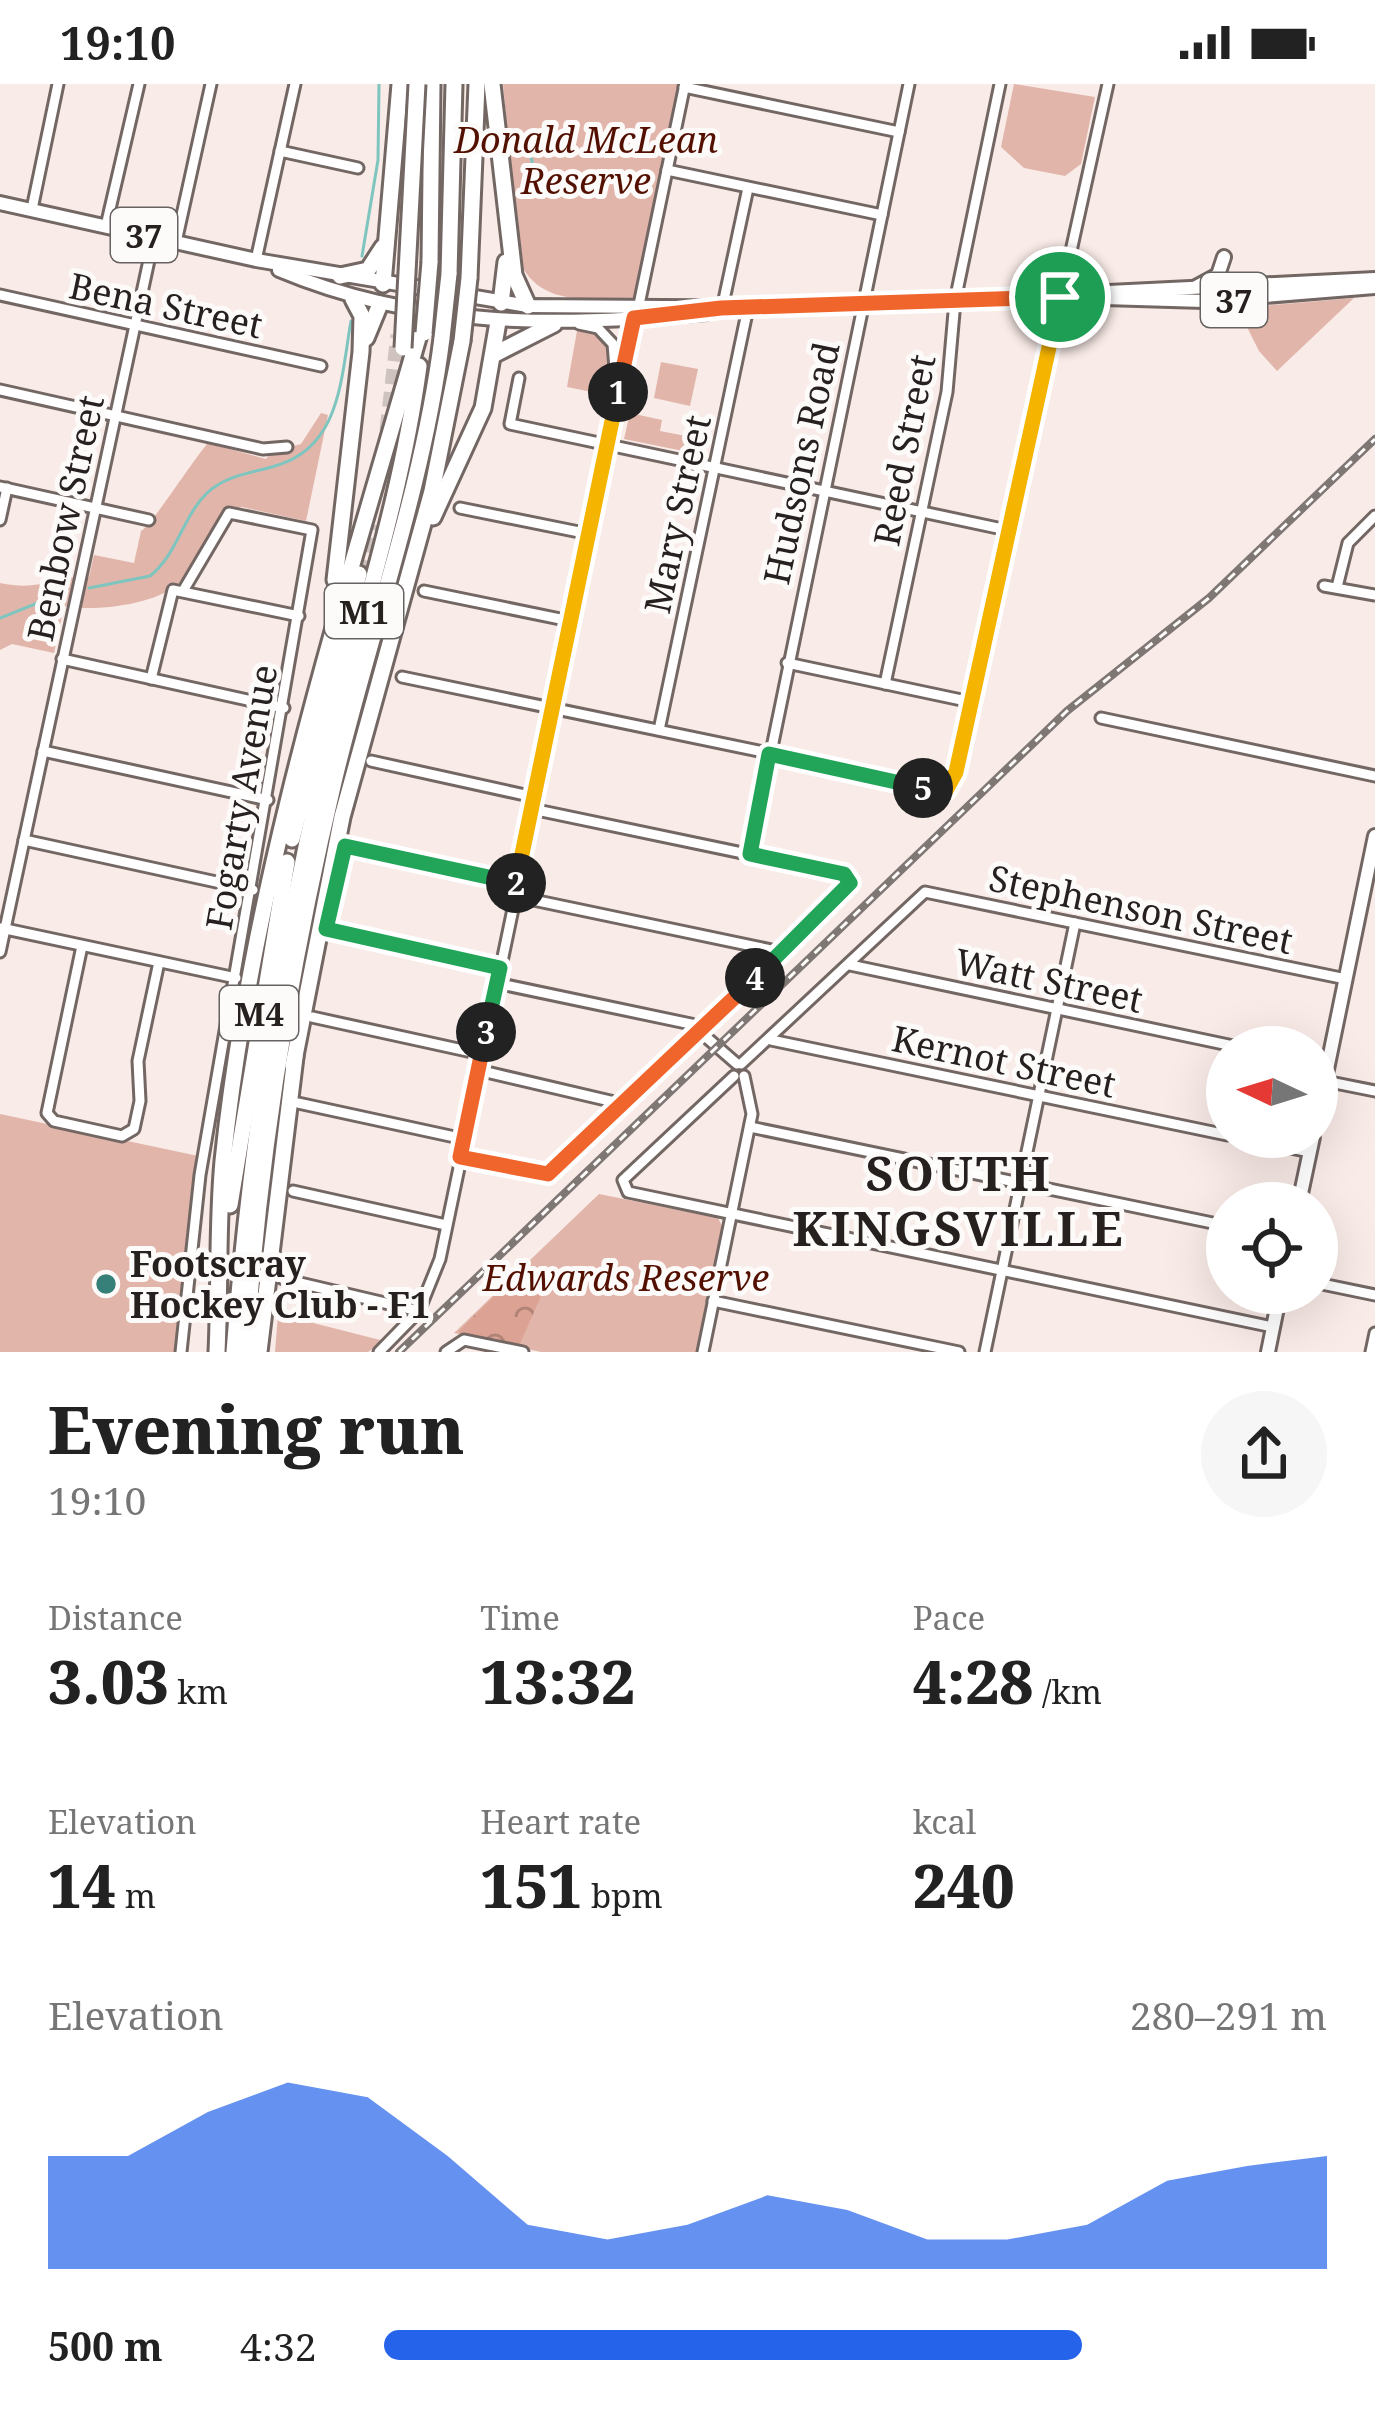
<!DOCTYPE html>
<html lang="en">
<head>
<meta charset="utf-8">
<style>
  body { margin:0; font-family:"Noto Serif",serif; background:#f6f6f6; color:#222; height:100vh; display:flex; flex-direction:column; font-size:45px; white-space:nowrap }
  * { box-sizing:border-box; margin:0 }
  p { font-size:39px; color:#767676 }
  .icon { flex:none; width:66px; height:66px; fill:none; stroke:currentColor; stroke-width:2; stroke-linecap:round; stroke-linejoin:round }
  .map { position:relative; height:1268px; overflow:hidden }
  .panel { display:flex; flex-direction:column; background:#fff; flex:1 }
  .panel>* { flex:none }
  .needle { width:78px; rotate:274deg }
  .controls { position:absolute; left:1206px; top:942px; display:grid; gap:24px }
  .controls a { display:grid; place-items:center; width:132px; height:132px; border-radius:50%; background:#fff; box-shadow:0 12px 48px #0002; font-size:60px }
  .pin { position:absolute; display:grid; place-items:center; width:102px; height:102px; color:#fff; margin:-51px; border:6px solid #fff; border-radius:50%; box-shadow:0 3px 12px #0007 }
  .km { position:absolute; width:60px; height:60px; margin:-30px; border-radius:50%; background:#222; color:#fff; font-size:33px; line-height:60px; text-align:center }
  .round { display:grid; place-items:center; flex:none; width:126px; height:126px; border-radius:63px; background:#f6f6f6 }
  .overview { display:flex; align-items:center; justify-content:space-between; height:204px; padding:0 48px }
  h1 { font-size:66px; font-weight:800; line-height:90px }
  .metrics { display:grid; grid-template-columns:repeat(3,1fr); gap:18px; height:204px; padding:12px 48px }
  .metrics div { display:grid; align-content:center }
  .metrics b { font-size:60px; font-weight:800 }
  .metrics small { font-size:33px; font-weight:400 }
  .metrics p { font-size:33px }
  .chart { height:336px; padding:24px 48px }
  .chart p { display:flex; justify-content:space-between }
  .chart svg { width:100%; height:216px; margin-top:12px; fill:#2563eb; opacity:.7 }
  ul { padding:0 48px; list-style:none; font-size:39px }
  li { display:grid; grid-template-columns:192px 144px 1fr; align-items:center; height:90px }
  li i { height:30px; border-radius:15px; background:#2563eb }
  .status { display:flex; justify-content:space-between; align-items:center; height:84px; padding:0 60px; background:#fff; direction:ltr }
  .status svg { height:33px; fill:currentColor }
  .map>svg:first-child { display:block }
  .green { fill:#e1b5aa }
  .forest { fill:url(#forest-crowns) }
  .lines { fill:none; stroke-linecap:round; stroke-linejoin:round }
  .stream { stroke:#7fc5bf; stroke-width:3 }
  .highway-tunnel { stroke:#cfc3bf; stroke-width:15; stroke-dasharray:15 8; stroke-linecap:butt }
  .minor-casing { stroke:#736764; stroke-width:15 }
  .major-casing { stroke:#736764; stroke-width:18 }
  .highway-casing { stroke:#736764; stroke-width:21 }
  .minor { stroke:#fff; stroke-width:9 }
  .major { stroke:#fff; stroke-width:12 }
  .highway { stroke:#fff; stroke-width:15 }
  .rail-casing { stroke:#7f7774; stroke-width:8 }
  .rail { stroke:#fdfbfa; stroke-width:3; stroke-dasharray:9; stroke-linecap:butt }
  .highway-bridge-casing { stroke:#736764; stroke-width:21; stroke-linecap:butt }
  .highway-bridge { stroke:#fff; stroke-width:15 }
  .split-1-casing { stroke:#fff; stroke-width:24 }
  .split-2-casing { stroke:#fff; stroke-width:24 }
  .split-3-casing { stroke:#fff; stroke-width:24 }
  .split-4-casing { stroke:#fff; stroke-width:24 }
  .split-5-casing { stroke:#fff; stroke-width:24 }
  .split-6-casing { stroke:#fff; stroke-width:24 }
  .split-1 { stroke:#f0652b; stroke-width:15 }
  .split-2 { stroke:#f5b400; stroke-width:15 }
  .split-3 { stroke:#22a559; stroke-width:15 }
  .split-4 { stroke:#f0652b; stroke-width:15 }
  .split-5 { stroke:#22a559; stroke-width:15 }
  .split-6 { stroke:#f5b400; stroke-width:15 }
  .poi-dot { fill:#377f79; stroke:#fdfbfa; stroke-width:4.5 }
  .labels { text-anchor:middle; dominant-baseline:central; stroke-width:10; stroke-linejoin:round; paint-order:stroke }
  .shield { fill:#fdfbfa; stroke:#666261; stroke-width:3 }
  .shield-label { font-size:33px; font-weight:bold; fill:#26211f }
  .park-label { font-size:36px; font-style:italic; fill:#531001; stroke:#fdfbfa }
  .street-label { font-size:36px; fill:#26211f; stroke:#fdfbfa }
  .poi-label { font-size:36px; font-weight:bold; fill:#26211f; stroke:#fdfbfa; text-anchor:start }
  .district-label { font-size:48px; font-weight:bold; letter-spacing:3px; fill:#26211f; stroke:#fdfbfa }
</style>
</head>
<body>
<div class="status"><b>19:10</b><svg viewBox="0 0 49 12"><path d="M0 12V9h3v3zM5 12V6h3v6zM10 12V3h3v9zM15 12V0h3v12zM26 1h20v11H26zM47 4h2v5h-2z"/></svg></div>
<div class="map">
<svg width="1375" height="1268" viewBox="0 0 1375 1268">
  <defs>
    <pattern id="forest-crowns" width="20" height="18" patternUnits="userSpaceOnUse" patternTransform="scale(3)"><rect width="20" height="18" fill="#dca394"/><path d="M2 6a3 3 0 1 1 6 0M12 15a3 3 0 1 1 6 0" fill="none" stroke="#b28478"/></pattern>
  </defs>
  <rect width="100%" height="100%" fill="#f9ebe7"/>
  <g class="green">
    <path d="M 503,0 L 680,0 L 634,214 C 589,214 541,224 519,177 Z"/>
    <polygon points="1014,0 1095,13 1081,80 1065,92 1024,84 1001,63"/>
    <polygon points="1354,214 1277,287 1259,267 1245,239 1251,223"/>
    <polygon points="577,247 592,248 609,263 607,311 567,303"/>
    <polygon points="661,278 698,285 690,322 654,314"/>
    <path d="M 321,329 L 328,331 L 306,437 L 242,423 L 223,427 C 210,449 196,485 177,501 C 153,521 93,528 64,522 L 54,569 L 12,560 L 0,566 L 0,499 C 43,508 52,491 89,493 L 94,471 L 134,479 L 141,447 C 152,441 192,377 208,359 L 266,375 L 272,368 L 301,360 Z"/>
    <polygon points="630,329 662,336 660,347 691,353 688,368 624,355"/>
    <polygon points="0,1030 203,1073 181,1268 0,1268"/>
    <polygon points="599,1110 718,1134 722,1142 700,1268 541,1268 454,1249"/>
    <polygon points="278,1230 384,1257 368,1268 275,1268"/>
  </g>
  <polygon class="forest" points="525,1181 541,1212 519,1262 458,1248"/>
  <g class="lines">
    <g class="stream">
      <polyline points="525,55 537,93"/>
      <polyline points="362,172 378,76 379,0"/>
      <path d="M 89,504 L 150,492 C 177,471 183,432 207,409 C 226,391 252,389 275,382 C 341,364 341,293 351,237"/>
      <polyline points="0,534 65,508"/>
    </g>
    <g class="highway-tunnel">
      <polyline points="404,17 407,83"/>
      <polyline points="387,346 398,251"/>
      <polyline points="359,490 370,440"/>
      <polyline points="281,1009 292,944"/>
    </g>
    <g class="minor-casing">
      <g id="minor">
        <polyline points="684,3 899,48"/>
        <polyline points="280,67 358,84"/>
        <polyline points="667,86 882,131"/>
        <polyline points="32,125 58,0"/>
        <polyline points="106,142 139,0"/>
        <polyline points="176,158 211,0"/>
        <polyline points="256,176 295,0"/>
        <polyline points="0,211 321,282"/>
        <polyline points="722,225 748,104"/>
        <polyline points="579,240 598,244 613,260 616,297"/>
        <polyline points="519,294 510,340 1007,446"/>
        <polyline points="0,306 263,365 287,363"/>
        <polyline points="0,403 149,436"/>
        <polyline points="460,424 589,450"/>
        <polyline points="0,436 7,404"/>
        <polyline points="1324,502 1375,511"/>
        <polyline points="1337,503 1348,459 1375,432"/>
        <polyline points="424,507 570,537"/>
        <polyline points="62,575 284,624"/>
        <polyline points="787,579 971,618"/>
        <polyline points="402,593 946,706 959,673 1108,0"/>
        <polyline points="151,595 173,506 299,532"/>
        <polyline points="885,600 947,308 955,217 1000,0"/>
        <polyline points="1101,634 1375,692"/>
        <polyline points="659,646 748,224"/>
        <polyline points="43,667 268,716"/>
        <polyline points="371,677 534,713"/>
        <polyline points="24,756 253,806"/>
        <polyline points="750,770 909,0"/>
        <polyline points="514,812 781,868"/>
        <polyline points="333,819 345,762 517,799"/>
        <polyline points="329,835 327,845 500,884"/>
        <polyline points="1,844 236,894"/>
        <polyline points="82,862 47,1029 54,1037 122,1052 134,1045 140,1017 138,977 159,878"/>
        <polyline points="0,868 154,153"/>
        <polyline points="850,881 1238,963"/>
        <polyline points="496,899 691,940 737,980"/>
        <polyline points="312,933 481,970"/>
        <polyline points="771,956 1227,1051"/>
        <polyline points="741,980 925,808 1346,895"/>
        <polyline points="478,986 623,1020"/>
        <polyline points="734,992 623,1096 628,1108 1273,1243"/>
        <polyline points="1325,997 1375,1007"/>
        <polyline points="298,1019 464,1055"/>
        <polyline points="750,1043 1227,1142"/>
        <polyline points="1236,1053 1310,1068"/>
        <polyline points="460,1073 552,1088 850,801 843,790 532,725"/>
        <polyline points="293,1107 446,1141"/>
        <polyline points="283,1195 419,1227"/>
        <polyline points="1317,1199 1375,1211"/>
        <polyline points="713,1217 959,1268"/>
        <polyline points="181,1268 200,1091 312,446 229,429 183,507"/>
        <polyline points="379,1268 419,1227 440,1175 685,0"/>
        <polyline points="446,1268 464,1256 523,1268"/>
        <polyline points="703,1268 752,1030 744,992"/>
        <polyline points="985,1268 1075,839"/>
        <polyline points="1371,1268 1375,1249"/>
      </g>
    </g>
    <g class="major-casing">
      <g id="major">
        <polyline points="0,119 256,176 528,222 784,224 1375,195"/>
        <path d="M 279,186 C 417,244 559,243 706,229"/>
        <polyline points="1196,203 1218,191 1224,173"/>
        <polyline points="1104,214 1204,217 1375,203"/>
        <polyline points="1317,1034 1375,752"/>
        <polyline points="1299,1119 1313,1053"/>
        <polyline points="1268,1268 1280,1209"/>
      </g>
    </g>
    <g class="highway-casing">
      <g id="highway">
        <polyline points="492,0 514,191 528,222"/>
        <polyline points="430,178 432,0"/>
        <polyline points="449,190 454,0"/>
        <polyline points="340,192 368,186 383,163"/>
        <polyline points="469,194 477,0"/>
        <polyline points="383,200 400,0"/>
        <polyline points="501,219 506,178"/>
        <polyline points="366,254 380,220"/>
        <polyline points="495,270 554,240"/>
        <polyline points="433,433 483,324 498,238"/>
        <polyline points="335,496 361,268 362,232 353,215"/>
        <polyline points="292,755 359,490"/>
        <polyline points="293,982 342,733 432,407 462,257"/>
        <polyline points="230,1121 287,778"/>
        <path d="M 217,1268 C 220,1204 217,1141 223,1077 C 252,795 342,518 420,247"/>
        <path d="M 234,1268 C 249,1076 277,887 320,699 C 352,560 400,424 419,282"/>
        <path d="M 246,1268 C 258,1077 290,884 334,698 C 369,551 423,405 442,254"/>
        <polyline points="259,1268 295,973"/>
      </g>
    </g>
    <use href="#minor" class="minor"/>
    <use href="#major" class="major"/>
    <use href="#highway" class="highway"/>
    <g class="rail-casing">
      <polyline id="rail" points="399,1268 1067,627 1209,514 1375,355"/>
    </g>
    <use href="#rail" class="rail"/>
    <g class="highway-bridge-casing">
      <g id="highway-bridge">
        <polyline points="424,249 430,178"/>
        <polyline points="442,254 449,190"/>
        <polyline points="462,257 469,194"/>
        <polyline points="403,264 417,0"/>
      </g>
    </g>
    <use href="#highway-bridge" class="highway-bridge"/>
  </g>
  <g class="lines">
    <g class="split-1-casing">
      <polyline id="split-1" points="618,308 634,234 721,224 1060,213"/>
    </g>
    <g class="split-2-casing">
      <polyline id="split-2" points="516,799 618,308"/>
    </g>
    <g class="split-3-casing">
      <polyline id="split-3" points="486,948 500,884 326,845 345,762 516,799"/>
    </g>
    <g class="split-4-casing">
      <polyline id="split-4" points="486,948 460,1073 548,1090 755,894"/>
    </g>
    <g class="split-5-casing">
      <polyline id="split-5" points="755,894 850,799 844,790 750,770 769,670 923,704"/>
    </g>
    <g class="split-6-casing">
      <polyline id="split-6" points="923,704 946,706 956,688 1060,213"/>
    </g>
    <use href="#split-1" class="split-1"/>
    <use href="#split-2" class="split-2"/>
    <use href="#split-3" class="split-3"/>
    <use href="#split-4" class="split-4"/>
    <use href="#split-5" class="split-5"/>
    <use href="#split-6" class="split-6"/>
  </g>
  <circle class="poi-dot" cx="106" cy="1200" r="12"/>
  <g class="labels">
    <g class="shield">
      <rect x="111" y="124" width="66" height="54" rx="9"/>
      <rect x="1201" y="189" width="66" height="54" rx="9"/>
      <rect x="325" y="500" width="78" height="54" rx="9"/>
      <rect x="220" y="902" width="78" height="54" rx="9"/>
    </g>
    <g class="shield-label">
      <text x="144" y="151">37</text>
      <text x="1234" y="216">37</text>
      <text x="364" y="527">M1</text>
      <text x="259" y="929">M4</text>
    </g>
    <g class="park-label">
      <text x="586" y="55">Donald McLean<tspan x="586" dy="41">Reserve</tspan></text>
      <text x="626" y="1193">Edwards Reserve</text>
    </g>
    <g class="street-label">
      <text transform="translate(166 221) rotate(12)">Bena Street</text>
      <text transform="translate(904 366) rotate(-79)">Reed Street</text>
      <text transform="translate(801 379) rotate(-78)">Hudsons Road</text>
      <text transform="translate(677 430) rotate(-78)">Mary Street</text>
      <text transform="translate(65 434) rotate(-78)">Benbow Street</text>
      <text transform="translate(241 713) rotate(-80)">Fogarty Avenue</text>
      <text transform="translate(1141 825) rotate(12)">Stephenson Street</text>
      <text transform="translate(1049 896) rotate(12)">Watt Street</text>
      <text transform="translate(1004 977) rotate(12)">Kernot Street</text>
    </g>
    <g class="poi-label">
      <text x="130" y="1179">Footscray<tspan x="130" dy="41">Hockey Club - F1</tspan></text>
    </g>
    <g class="district-label">
      <text x="959" y="1088">SOUTH<tspan x="959" dy="55">KINGSVILLE</tspan></text>
    </g>
  </g>
</svg>
<div class="controls">
<a><svg class="needle" viewBox="-14 -14 28 28"><path d="M0-13l5 13h-10z" fill="#e53935"/><path d="M0 13l5-13h-10z" fill="#767676"/></svg></a>
<a><svg class="icon" aria-label="locate" viewBox="0 0 24 24"><circle cx="12" cy="12" r="6"/><path d="M12 2v4M12 18v4M2 12h4M18 12h4"/></svg></a>
</div>
<div class="pin" style="left:1060px;top:213px;background:#1e9e55"><svg class="icon" aria-label="arrive" viewBox="0 0 24 24"><path d="M6 21V4h12l-3 4 3 4H6"/></svg></div>
<b class="km" style="left:618px;top:308px">1</b>
<b class="km" style="left:516px;top:799px">2</b>
<b class="km" style="left:486px;top:948px">3</b>
<b class="km" style="left:755px;top:894px">4</b>
<b class="km" style="left:923px;top:704px">5</b>
</div>
<section class="panel">
<div class="overview"><div><h1>Evening run</h1><p>19:10</p></div><a class="round"><svg class="icon" aria-label="share" viewBox="0 0 24 24"><path d="M12 15V3M7 8l5-5 5 5M5 13v7h14v-7"/></svg></a></div>
<div class="metrics">
<div><p>Distance</p><b>3.03<small> km</small></b></div>
<div><p>Time</p><b>13:32</b></div>
<div><p>Pace</p><b>4:28<small> /km</small></b></div>
</div>
<div class="metrics">
<div><p>Elevation</p><b>14<small> m</small></b></div>
<div><p>Heart rate</p><b>151<small> bpm</small></b></div>
<div><p>kcal</p><b>240</b></div>
</div>
<div class="chart"><p><span>Elevation</span>280–291 m</p>
<svg viewBox="0 0 160 44" preserveAspectRatio="none"><path d="M0 44V21L10 21L20 12L30 6L40 9L50 21L60 35L70 38L80 35L90 29L100 32L110 38L120 38L130 35L140 26L150 23L160 21V44z"/></svg>
</div>
<ul>
<li><b>500 m</b>4:32<i style="width:74%"></i></li>
</ul>
</section>
</body>
</html>
